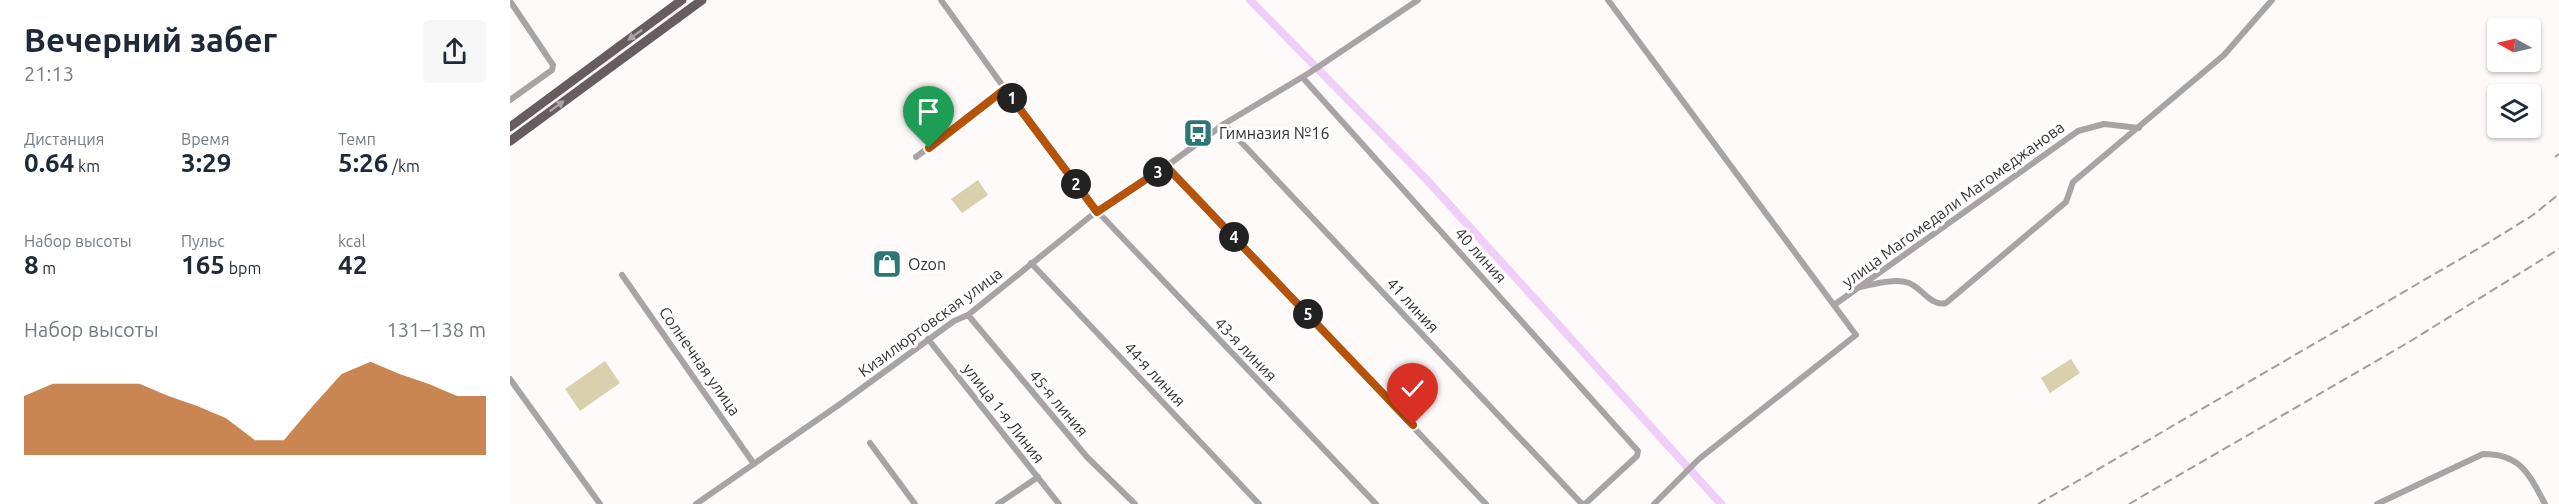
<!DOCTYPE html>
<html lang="ru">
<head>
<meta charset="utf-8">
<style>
  body { margin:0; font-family:Ubuntu,sans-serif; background:#f6f6f7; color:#1f2937; height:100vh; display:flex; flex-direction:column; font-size:22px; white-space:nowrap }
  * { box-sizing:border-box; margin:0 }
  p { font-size:20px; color:#747a83 }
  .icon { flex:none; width:33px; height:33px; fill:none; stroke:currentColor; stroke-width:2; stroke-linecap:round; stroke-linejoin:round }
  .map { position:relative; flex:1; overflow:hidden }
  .details { display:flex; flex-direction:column; background:#fff; width:510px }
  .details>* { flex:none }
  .needle { width:39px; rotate:278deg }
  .buttons { position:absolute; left:1977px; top:18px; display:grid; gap:12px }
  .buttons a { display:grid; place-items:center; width:54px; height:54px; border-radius:6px; background:#fff; box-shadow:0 2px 4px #0004; font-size:30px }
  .pin { position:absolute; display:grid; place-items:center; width:51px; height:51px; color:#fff; margin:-62px -26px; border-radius:50% 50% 50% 0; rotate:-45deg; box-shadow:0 0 6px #0007 }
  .pin .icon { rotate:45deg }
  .km { position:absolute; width:30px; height:30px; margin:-15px; border-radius:50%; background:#222; color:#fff; font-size:16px; line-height:30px; text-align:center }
  .round { display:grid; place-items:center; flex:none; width:63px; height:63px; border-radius:6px; background:#f6f6f7 }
  .headline { display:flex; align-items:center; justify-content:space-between; height:102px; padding:0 24px }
  h1 { font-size:33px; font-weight:700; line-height:45px }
  .stats { display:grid; grid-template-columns:repeat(3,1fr); gap:9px; height:102px; padding:6px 24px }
  .stats div { display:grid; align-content:center }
  .stats b { font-size:26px; font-weight:700 }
  .stats small { font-size:16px; font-weight:400 }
  .stats p { font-size:16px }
  .chart { height:168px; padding:12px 24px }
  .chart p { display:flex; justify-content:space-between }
  .chart svg { width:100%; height:108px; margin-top:6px; fill:#b45309; opacity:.7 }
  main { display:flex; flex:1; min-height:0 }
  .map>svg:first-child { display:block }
  .green { fill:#dad0ae }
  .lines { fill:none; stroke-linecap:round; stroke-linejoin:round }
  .canal { stroke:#efcef7; stroke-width:8 }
  .street { stroke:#aaa3a6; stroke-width:6 }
  .primary { stroke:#675c60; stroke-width:9 }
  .rail { stroke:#a29d9d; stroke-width:2; stroke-dasharray:9 4.5; stroke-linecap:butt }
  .oneway { fill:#aba5a8 }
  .route-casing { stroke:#fff; stroke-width:12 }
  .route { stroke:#b45309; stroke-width:8 }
  .labels { text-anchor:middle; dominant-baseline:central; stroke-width:6; stroke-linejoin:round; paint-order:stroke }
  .poi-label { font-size:16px; fill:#393332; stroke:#fff; text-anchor:start }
  .street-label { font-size:16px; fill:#393332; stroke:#fff }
</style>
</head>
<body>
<main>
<section class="details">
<div class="headline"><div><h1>Вечерний забег</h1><p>21:13</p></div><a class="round"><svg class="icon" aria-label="share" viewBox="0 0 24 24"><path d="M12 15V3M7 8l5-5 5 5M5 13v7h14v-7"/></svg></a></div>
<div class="stats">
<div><p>Дистанция</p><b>0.64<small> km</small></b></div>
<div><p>Время</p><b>3:29</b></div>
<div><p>Темп</p><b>5:26<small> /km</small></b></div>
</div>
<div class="stats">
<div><p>Набор высоты</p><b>8<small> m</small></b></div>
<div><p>Пульс</p><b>165<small> bpm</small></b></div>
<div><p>kcal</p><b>42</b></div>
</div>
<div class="chart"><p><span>Набор высоты</span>131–138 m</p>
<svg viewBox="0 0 160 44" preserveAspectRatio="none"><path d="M0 44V20L10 15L20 15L30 15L40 15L50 20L60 24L70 29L80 38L90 38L100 24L110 11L120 6L130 11L140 15L150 20L160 20V44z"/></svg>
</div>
</section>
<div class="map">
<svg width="2049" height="504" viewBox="0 0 2049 504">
  <rect width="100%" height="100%" fill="#fefafa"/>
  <g class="green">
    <polygon points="468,180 478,195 452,213 441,199"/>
    <polygon points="1561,359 1570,373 1540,393 1531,378"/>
    <polygon points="95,361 110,383 70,411 55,389"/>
  </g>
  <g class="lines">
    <polyline class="canal" points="740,0 916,179 1211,504"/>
    <g class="street">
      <polyline points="431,0 495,89 587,211 866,504"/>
      <polyline points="1098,0 1346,335 1189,459 1144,504"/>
      <polyline points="0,1 43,65 42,70 0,100"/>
      <polyline points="793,78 1128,451 1127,456 1075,504"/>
      <polyline points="714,124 1072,504"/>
      <polyline points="406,157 495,89"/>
      <polyline points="656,166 976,504"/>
      <polyline points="521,263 749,504"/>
      <polyline points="112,275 244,464"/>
      <path d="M 1350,287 C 1365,284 1385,278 1399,283 C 1412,288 1421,307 1436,303 L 1556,202 L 1563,182 L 1714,55 L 1762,0"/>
      <polyline points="1324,305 1568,131 1594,124 1629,128"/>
      <polyline points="458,315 577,457 625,504"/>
      <polyline points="418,339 549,504"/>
      <polyline points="0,379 90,504"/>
      <polyline points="360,443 405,504"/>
      <polyline points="186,504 333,402 444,321 458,315 587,211 632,184 714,124 799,73 908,0"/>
      <polyline points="488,504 528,477"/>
      <path d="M 1867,504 L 1973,454 C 2011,454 2019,474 2035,504"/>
    </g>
    <g class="primary">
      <polyline points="0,127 172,0"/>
      <polyline points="0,141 192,0"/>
    </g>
    <g class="rail">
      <polyline points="2045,157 2049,154"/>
      <polyline points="1528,504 1978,243 2023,215 2049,194"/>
      <polyline points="1619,504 1899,342 2049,249"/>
    </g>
  </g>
  <defs><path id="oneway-solid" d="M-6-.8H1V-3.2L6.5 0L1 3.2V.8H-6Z" transform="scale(1.5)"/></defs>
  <g class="oneway">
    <use href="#oneway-solid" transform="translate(125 35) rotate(144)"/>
    <use href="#oneway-solid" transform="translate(47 106) rotate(-36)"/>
  </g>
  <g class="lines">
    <g class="route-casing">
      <polyline id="route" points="419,148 495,89 587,212 656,166 903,425"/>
    </g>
    <use href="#route" class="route"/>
  </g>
  <defs>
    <g id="bus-square" transform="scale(1.5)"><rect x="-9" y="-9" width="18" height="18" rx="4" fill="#2c7675" stroke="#fff"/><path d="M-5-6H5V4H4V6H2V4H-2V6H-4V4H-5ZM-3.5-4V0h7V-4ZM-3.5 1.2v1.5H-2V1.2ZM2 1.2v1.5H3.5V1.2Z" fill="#fff"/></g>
    <g id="shop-square" transform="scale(1.5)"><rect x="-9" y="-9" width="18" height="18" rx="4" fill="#2c7675" stroke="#fff"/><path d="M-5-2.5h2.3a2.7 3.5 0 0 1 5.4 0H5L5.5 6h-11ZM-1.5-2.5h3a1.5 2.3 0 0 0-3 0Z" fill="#fff"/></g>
  </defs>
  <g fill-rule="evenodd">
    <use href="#bus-square" x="688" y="133"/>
    <use href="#shop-square" x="377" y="264"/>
  </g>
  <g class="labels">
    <g class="poi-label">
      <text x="709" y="133">Гимназия №16</text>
      <text x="398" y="264">Ozon</text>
    </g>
    <g class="street-label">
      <text transform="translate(1443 204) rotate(-36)">улица Магомедали Магомеджановa</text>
      <text transform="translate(971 255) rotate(48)">40 линия</text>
      <text transform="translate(903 305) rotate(47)">41 линия</text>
      <text transform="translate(420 322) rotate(-36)">Кизилюртовская улица</text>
      <text transform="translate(736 349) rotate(46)">43-я линия</text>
      <text transform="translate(190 361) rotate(55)">Солнечная улица</text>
      <text transform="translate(645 374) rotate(47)">44-я линия</text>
      <text transform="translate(549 403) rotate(50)">45-я линия</text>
      <text transform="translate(494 413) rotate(52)">улица 1-я Линия</text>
    </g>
  </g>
</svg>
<div class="buttons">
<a><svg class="needle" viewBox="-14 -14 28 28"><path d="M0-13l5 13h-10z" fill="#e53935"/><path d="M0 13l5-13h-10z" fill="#747a83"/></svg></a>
<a><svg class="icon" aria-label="layers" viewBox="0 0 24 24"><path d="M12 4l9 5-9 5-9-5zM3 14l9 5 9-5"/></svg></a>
</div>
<div class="pin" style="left:419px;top:148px;background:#1e9e55"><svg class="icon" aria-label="arrive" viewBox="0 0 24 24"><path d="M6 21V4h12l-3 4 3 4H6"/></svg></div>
<div class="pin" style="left:903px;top:425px;background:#d93025"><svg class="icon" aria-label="check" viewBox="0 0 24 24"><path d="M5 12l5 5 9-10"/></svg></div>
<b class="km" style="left:502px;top:98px">1</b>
<b class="km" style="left:566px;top:184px">2</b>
<b class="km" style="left:648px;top:172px">3</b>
<b class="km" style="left:724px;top:237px">4</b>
<b class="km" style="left:798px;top:314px">5</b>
</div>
</main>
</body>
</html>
